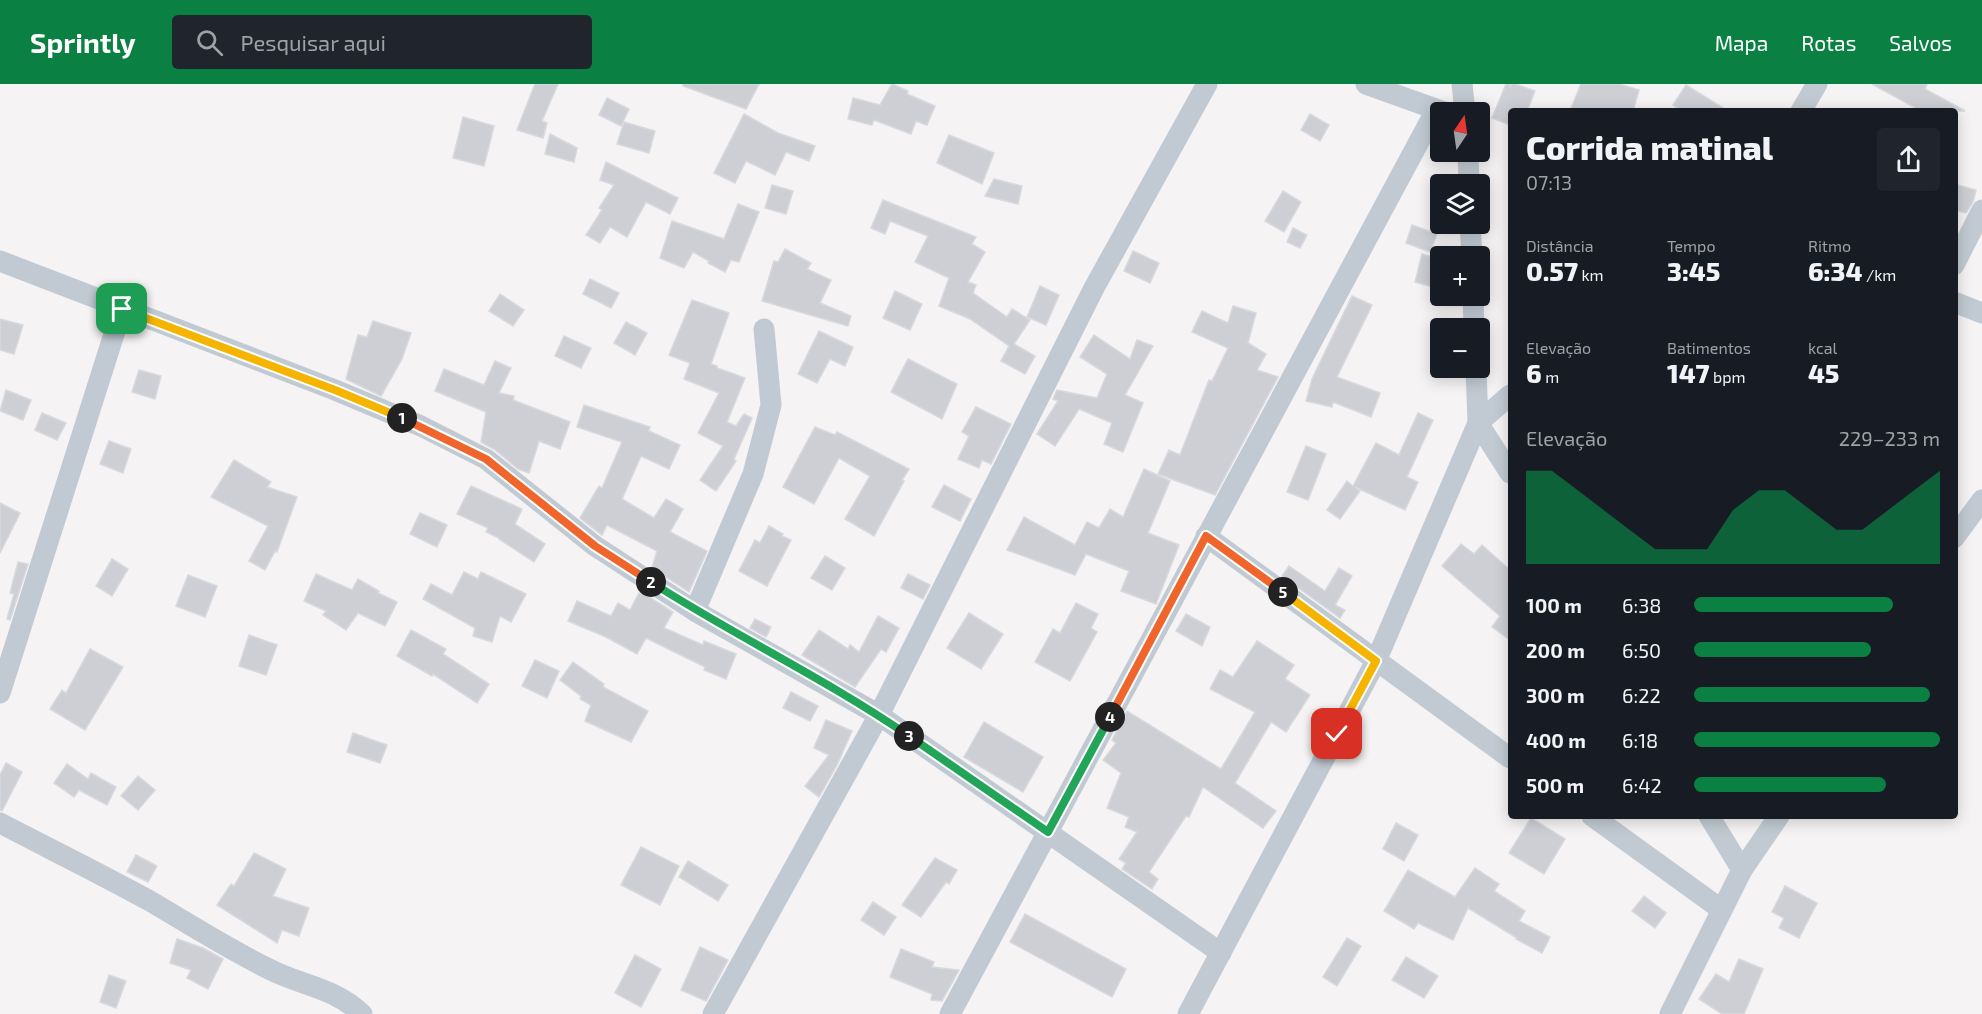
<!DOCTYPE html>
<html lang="pt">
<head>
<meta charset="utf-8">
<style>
  body { margin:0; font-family:"Exo 2",sans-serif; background:#20242c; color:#f1f3f6; height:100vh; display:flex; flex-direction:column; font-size:22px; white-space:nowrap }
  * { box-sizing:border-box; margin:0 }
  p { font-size:20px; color:#9ea1a6 }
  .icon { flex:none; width:33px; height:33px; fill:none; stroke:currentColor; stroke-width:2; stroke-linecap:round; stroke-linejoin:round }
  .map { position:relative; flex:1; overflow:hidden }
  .sheet { position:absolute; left:1508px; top:24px; width:450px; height:711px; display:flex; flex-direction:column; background:#171b24; border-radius:6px; box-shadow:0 3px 15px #0003 }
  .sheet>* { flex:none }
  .needle { width:39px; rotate:13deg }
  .tools { position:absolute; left:1430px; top:18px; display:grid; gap:12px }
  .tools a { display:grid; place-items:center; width:60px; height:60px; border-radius:6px; background:#171b24; box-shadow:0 3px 15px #0003; font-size:30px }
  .pin { position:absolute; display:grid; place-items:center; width:51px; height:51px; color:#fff; margin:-26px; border-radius:12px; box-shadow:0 3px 9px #0006 }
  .km { position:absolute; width:30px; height:30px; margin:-15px; border-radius:50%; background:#222; color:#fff; font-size:16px; line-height:30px; text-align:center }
  .round { display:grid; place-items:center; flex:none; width:63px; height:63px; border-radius:6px; background:#20242c }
  .head { display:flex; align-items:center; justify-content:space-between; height:102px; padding:0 18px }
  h1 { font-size:33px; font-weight:800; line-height:45px }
  .stats { display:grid; grid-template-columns:repeat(3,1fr); gap:9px; height:102px; padding:6px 18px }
  .stats div { display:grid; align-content:center }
  .stats b { font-size:26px; font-weight:800 }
  .stats small { font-size:16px; font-weight:400 }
  .stats p { font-size:16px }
  .chart { height:168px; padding:12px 18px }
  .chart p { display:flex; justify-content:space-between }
  .chart svg { width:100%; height:108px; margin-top:6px; fill:#0b8043; opacity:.7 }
  ul { padding:0 18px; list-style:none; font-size:20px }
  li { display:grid; grid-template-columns:96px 72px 1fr; align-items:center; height:45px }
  li i { height:15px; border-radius:8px; background:#0b8043 }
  header { display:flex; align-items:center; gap:36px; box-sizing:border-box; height:84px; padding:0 30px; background:#0b8043; color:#fff }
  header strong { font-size:28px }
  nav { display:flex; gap:33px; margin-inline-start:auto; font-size:21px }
  .search { width:420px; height:54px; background:#20242c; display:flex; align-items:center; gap:15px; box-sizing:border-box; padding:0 21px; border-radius:6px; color:#9ea1a6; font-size:22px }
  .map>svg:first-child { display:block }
  .building { fill:#cdcfd5; stroke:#d7d9de; stroke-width:1.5 }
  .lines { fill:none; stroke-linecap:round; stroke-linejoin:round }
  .street { stroke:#c1cad2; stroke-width:21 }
  .split-1-casing { stroke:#fff; stroke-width:12 }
  .split-2-casing { stroke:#fff; stroke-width:12 }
  .split-3-casing { stroke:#fff; stroke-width:12 }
  .split-4-casing { stroke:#fff; stroke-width:12 }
  .split-5-casing { stroke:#fff; stroke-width:12 }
  .split-6-casing { stroke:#fff; stroke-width:12 }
  .split-1 { stroke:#f5b400; stroke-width:8 }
  .split-2 { stroke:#f0652b; stroke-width:8 }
  .split-3 { stroke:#22a559; stroke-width:8 }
  .split-4 { stroke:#22a559; stroke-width:8 }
  .split-5 { stroke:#f0652b; stroke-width:8 }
  .split-6 { stroke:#f5b400; stroke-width:8 }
</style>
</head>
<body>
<header>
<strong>Sprintly</strong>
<div class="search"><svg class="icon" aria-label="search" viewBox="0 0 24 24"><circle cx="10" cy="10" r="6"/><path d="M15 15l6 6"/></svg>Pesquisar aqui</div>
<nav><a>Mapa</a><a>Rotas</a><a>Salvos</a></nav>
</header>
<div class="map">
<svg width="1982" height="930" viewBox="0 0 1982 930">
  <rect width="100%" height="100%" fill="#f5f3f3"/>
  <g class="building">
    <polygon points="535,0 558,0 542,37 547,39 543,54 517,46"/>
    <polygon points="683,0 759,0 746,25 683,2"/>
    <polygon points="892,0 908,7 907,10 935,22 927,41 916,37 911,50 874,36 872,41 848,35 853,14 880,21"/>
    <polygon points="1506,0 1510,0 1510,4 1512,0 1515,0 1535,7 1527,27 1510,27 1510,41 1492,34"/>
    <polygon points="1581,0 1619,0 1639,6 1633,27 1570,27"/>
    <polygon points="1872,0 1927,0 1925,5 1965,27 1921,27"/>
    <polygon points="1686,1 1728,27 1682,27 1673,21"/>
    <polygon points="607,14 629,25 621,42 599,31"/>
    <polygon points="744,30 778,49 815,62 809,77 786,68 775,91 746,77 735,99 714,89"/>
    <polygon points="1310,30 1329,41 1320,57 1301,46"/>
    <polygon points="463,33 494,42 484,82 453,74"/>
    <polygon points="624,38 655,47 649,69 617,60"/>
    <polygon points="550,50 577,64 574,78 545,70"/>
    <polygon points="949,51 994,69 982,100 937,79"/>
    <polygon points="606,78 678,114 670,130 646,118 627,153 610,143 600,159 586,151 602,126 599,124 614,101 600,96"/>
    <polygon points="994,95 1022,102 1018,120 985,112"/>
    <polygon points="1954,100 1976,106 1973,118 1966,129 1954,126"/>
    <polygon points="772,101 793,107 786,130 765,124"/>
    <polygon points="1283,107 1301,118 1284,148 1265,137"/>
    <polygon points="883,116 976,153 972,160 985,168 968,198 976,201 973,209 1007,233 1012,225 1030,236 1014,260 1035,272 1025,290 1001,277 1009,262 970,235 939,222 949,194 915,178 928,152 890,137 885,150 871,144"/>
    <polygon points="738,120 759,128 739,178 731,176 725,188 708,179 709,177 693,168 684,184 660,174 672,137 724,155"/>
    <polygon points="1412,141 1437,150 1430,168 1406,159"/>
    <polygon points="1293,144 1307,151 1300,164 1287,158"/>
    <polygon points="785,165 811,179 807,185 831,196 820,219 851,232 848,242 762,217 774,177 778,178"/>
    <polygon points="1133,167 1159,179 1150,199 1124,187"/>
    <polygon points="1422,170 1440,175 1440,205 1415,198"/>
    <polygon points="590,195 619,209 611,224 583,210"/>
    <polygon points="1040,202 1059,211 1046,241 1027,233"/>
    <polygon points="895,207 922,220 910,246 883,234"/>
    <polygon points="500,210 524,226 513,242 489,227"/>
    <polygon points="1352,212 1372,221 1337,293 1380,309 1371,333 1333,318 1332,323 1306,317 1312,295"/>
    <polygon points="692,216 729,229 711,280 717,282 717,284 745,294 727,338 736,342 744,330 752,334 734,375 736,377 716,407 700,396 723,362 698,349 719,309 684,295 690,279 669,271"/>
    <polygon points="1233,222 1256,229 1248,259 1266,270 1257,286 1278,293 1215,411 1158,390 1169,366 1180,371 1209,296 1212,297 1228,264 1192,248 1202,227 1228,239"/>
    <polygon points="0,235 23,241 14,270 0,266"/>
    <polygon points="373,237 411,249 402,275 381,312 346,295 358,251 367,253"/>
    <polygon points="626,238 647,249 635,271 614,259"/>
    <polygon points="819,247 853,263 845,282 830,275 817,299 798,290"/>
    <polygon points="1094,251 1130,275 1137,256 1153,262 1125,311 1143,319 1123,368 1104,360 1112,339 1079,325 1055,362 1037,350 1058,317 1053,315 1057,306 1097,314 1107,290 1080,273"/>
    <polygon points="564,252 591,264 581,284 555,272"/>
    <polygon points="908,275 957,300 942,335 891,308"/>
    <polygon points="495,277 511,284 499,309 514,312 513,316 570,338 560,365 539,357 529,389 518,385 494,365 481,358 486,328 435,307 444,285 484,301"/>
    <polygon points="139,286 161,292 155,315 132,308"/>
    <polygon points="6,306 31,316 23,336 0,327"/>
    <polygon points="584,321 650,343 649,347 680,361 669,385 641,372 622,415 654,434 666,415 683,425 670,448 707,467 689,508 652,484 657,467 607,441 602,451 580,434 599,402 602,404 622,358 577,343"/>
    <polygon points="976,323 1011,340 991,380 982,376 979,384 958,375 969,352 962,348"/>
    <polygon points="42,329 66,339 57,356 35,346"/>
    <polygon points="1418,329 1433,336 1407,393 1418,398 1405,426 1355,403 1360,407 1340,435 1327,426 1347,397 1353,402 1376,359 1399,371"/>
    <polygon points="815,343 835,351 837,348 909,385 902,396 904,397 874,452 845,435 870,392 839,374 814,420 783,403"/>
    <polygon points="109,357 131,365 123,389 100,380"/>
    <polygon points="1306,362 1326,370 1308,416 1287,408"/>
    <polygon points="234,376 271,398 267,403 297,413 277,468 275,467 265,486 249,477 268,442 211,413"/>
    <polygon points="1144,385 1170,397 1148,449 1179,461 1156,520 1121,507 1129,487 1086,470 1075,491 1007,466 1024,433 1075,461 1087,438 1099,444 1110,425 1123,433"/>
    <polygon points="944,401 971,415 960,437 932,423"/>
    <polygon points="471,402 522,425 515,440 545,460 534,478 499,455 499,454 486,448 488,444 457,430"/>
    <polygon points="0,419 20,429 0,469"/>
    <polygon points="420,429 447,441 437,463 410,450"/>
    <polygon points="769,442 783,450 782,452 791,456 767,502 739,487 755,456 760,459"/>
    <polygon points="1461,460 1474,470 1482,461 1510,486 1510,556 1492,543 1500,532 1442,482"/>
    <polygon points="825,472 845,484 832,506 811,494"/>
    <polygon points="112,475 128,485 112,512 96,502"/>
    <polygon points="18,478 28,480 10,536 7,535 14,510 10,509"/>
    <polygon points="1289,482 1325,507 1339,484 1352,492 1335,521 1345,526 1340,534 1282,492"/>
    <polygon points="464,488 478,495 481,488 526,510 511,538 500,532 492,558 473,552 475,544 423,515 431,500 452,511"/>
    <polygon points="316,490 352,506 358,495 379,507 378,509 397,518 385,542 358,529 346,546 323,531 326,527 304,517"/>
    <polygon points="908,490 930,501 923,515 901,504"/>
    <polygon points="188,491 217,502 205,533 176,522"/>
    <polygon points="639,509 642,511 643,509 673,528 664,544 703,561 704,557 736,570 726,595 704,586 705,583 646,554 637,570 606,553 568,537 577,517 611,532 618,519 630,526"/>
    <polygon points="1076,519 1098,530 1091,544 1097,548 1070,597 1035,578 1053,545 1060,549"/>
    <polygon points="969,529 1003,550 981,585 947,564"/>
    <polygon points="1186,530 1210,543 1202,562 1176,547"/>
    <polygon points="878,532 899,544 886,568 881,565 855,603 802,571 819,546 848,565 850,561 859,568"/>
    <polygon points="755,535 771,543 766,553 750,544"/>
    <polygon points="411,546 446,565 443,570 489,600 477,619 433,590 432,592 397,572"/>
    <polygon points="249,551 277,561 266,591 239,582"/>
    <polygon points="1257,557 1294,581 1285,595 1310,611 1286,648 1271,638 1235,699 1276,727 1263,744 1203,703 1189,733 1186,732 1149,788 1158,795 1152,805 1122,785 1126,779 1119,775 1137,748 1125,743 1129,733 1107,724 1121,689 1103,676 1116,659 1112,656 1127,627 1221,685 1255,628 1210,605 1220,586 1233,593"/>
    <polygon points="90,565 123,583 85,646 50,625 62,606 66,609"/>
    <polygon points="535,576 559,587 547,614 522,602"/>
    <polygon points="573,578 604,600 603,603 648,627 631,658 585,637 591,621 580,615 581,612 560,596"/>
    <polygon points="791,608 818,622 810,637 783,624"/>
    <polygon points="826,636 852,647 837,681 819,713 805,702 829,671 814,664"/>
    <polygon points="984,638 1043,673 1023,708 964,673"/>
    <polygon points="353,649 387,661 380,679 347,668"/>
    <polygon points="6,679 22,688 2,727 0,726 0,691"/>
    <polygon points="67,680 88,695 91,689 116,703 107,721 79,706 74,713 54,699"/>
    <polygon points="138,692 155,706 138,726 121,712"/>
    <polygon points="1531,734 1565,755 1544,790 1509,769"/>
    <polygon points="1396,739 1418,751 1404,777 1383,765"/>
    <polygon points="641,763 679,782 660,821 621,801"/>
    <polygon points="254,769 286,785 273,812 309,824 299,852 282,846 277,859 217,821 231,800 234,802"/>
    <polygon points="136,771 157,782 148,798 127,788"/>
    <polygon points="935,774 957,786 949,800 946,798 921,833 902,821"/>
    <polygon points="688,777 728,801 718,817 679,793"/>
    <polygon points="1475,784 1499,800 1494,807 1525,827 1519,837 1550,853 1542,869 1516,855 1517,854 1468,824 1453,856 1418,839 1414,845 1384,827 1408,786 1455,813"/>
    <polygon points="1785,802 1817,819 1799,854 1779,844 1784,834 1772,828"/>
    <polygon points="1644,812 1666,829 1655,844 1632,827"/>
    <polygon points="873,818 896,833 884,851 861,836"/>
    <polygon points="1025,830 1126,885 1112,913 1010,858"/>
    <polygon points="1347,854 1361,862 1337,902 1323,893"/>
    <polygon points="177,855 203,864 223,875 208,905 187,894 191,886 170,879"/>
    <polygon points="700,863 728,876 706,917 681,906"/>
    <polygon points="901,865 934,878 932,883 959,886 942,917 931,916 932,910 890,893"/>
    <polygon points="635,871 661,885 641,923 615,909"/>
    <polygon points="1406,873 1438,892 1424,914 1392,896"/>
    <polygon points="1739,875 1763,885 1744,930 1722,930 1699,915 1716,890 1729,898"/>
    <polygon points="109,891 126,897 116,924 100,918"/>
  </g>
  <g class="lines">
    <g class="street">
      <polyline points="1366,0 1444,28"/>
      <polyline points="1462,0 1465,28"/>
      <polyline points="1801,27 1817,0"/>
      <polyline points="1468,68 1469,100"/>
      <polyline points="1470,140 1472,172"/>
      <polyline points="0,177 335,306 421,342 486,375 595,462 695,527 879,631 1221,869"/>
      <polyline points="1954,181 1982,126"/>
      <polyline points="1473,212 1474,244"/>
      <polyline points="1954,218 1982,229"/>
      <polyline points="1476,284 1478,339 1510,389"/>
      <polyline points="1206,452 1510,674"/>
      <polyline points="1954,454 1982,416"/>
      <polyline points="695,527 753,390 771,321 764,245"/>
      <polyline points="0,609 122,225"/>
      <polyline points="1592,732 1722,826"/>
      <polyline points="1709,732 1742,786"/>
      <path d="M 0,739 C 50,765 101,790 150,817 C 189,840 228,865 269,885 C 302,902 333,903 362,930"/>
      <polyline points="713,930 879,631 1094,204 1207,0"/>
      <polyline points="950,930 1436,26"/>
      <polyline points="1188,930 1376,577 1478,339 1510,311"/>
      <polyline points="1670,930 1742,786 1779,732"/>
    </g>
  </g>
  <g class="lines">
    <g class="split-1-casing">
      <polyline id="split-1" points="122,225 335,306 402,334"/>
    </g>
    <g class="split-2-casing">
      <polyline id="split-2" points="402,334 486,375 595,462 651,498"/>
    </g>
    <g class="split-3-casing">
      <path id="split-3" d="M 651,498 C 735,552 826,595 909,652"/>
    </g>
    <g class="split-4-casing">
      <polyline id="split-4" points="909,652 1048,748 1110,633"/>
    </g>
    <g class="split-5-casing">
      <polyline id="split-5" points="1110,633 1206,452 1283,508"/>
    </g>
    <g class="split-6-casing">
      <polyline id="split-6" points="1283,508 1376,577 1337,650"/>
    </g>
    <use href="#split-1" class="split-1"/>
    <use href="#split-2" class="split-2"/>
    <use href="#split-3" class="split-3"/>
    <use href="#split-4" class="split-4"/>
    <use href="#split-5" class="split-5"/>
    <use href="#split-6" class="split-6"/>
  </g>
</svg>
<div class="tools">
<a><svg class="needle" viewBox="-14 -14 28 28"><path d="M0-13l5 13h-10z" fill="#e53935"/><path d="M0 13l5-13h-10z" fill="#9ea1a6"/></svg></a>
<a><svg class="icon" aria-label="layers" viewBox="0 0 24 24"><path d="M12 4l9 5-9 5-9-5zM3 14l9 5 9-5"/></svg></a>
<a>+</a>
<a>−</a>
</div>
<div class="pin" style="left:122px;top:225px;background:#1e9e55"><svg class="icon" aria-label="arrive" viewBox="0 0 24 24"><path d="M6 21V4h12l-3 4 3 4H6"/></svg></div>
<div class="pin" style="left:1337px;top:650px;background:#d93025"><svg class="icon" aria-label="check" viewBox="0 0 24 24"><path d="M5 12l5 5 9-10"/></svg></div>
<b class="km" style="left:402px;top:334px">1</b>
<b class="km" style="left:651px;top:498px">2</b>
<b class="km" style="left:909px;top:652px">3</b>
<b class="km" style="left:1110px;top:633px">4</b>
<b class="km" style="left:1283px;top:508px">5</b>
<section class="sheet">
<div class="head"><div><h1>Corrida matinal</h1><p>07:13</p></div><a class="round"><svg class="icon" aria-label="share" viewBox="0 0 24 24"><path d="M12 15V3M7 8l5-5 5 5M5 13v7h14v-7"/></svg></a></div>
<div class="stats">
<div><p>Distância</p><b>0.57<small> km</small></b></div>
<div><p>Tempo</p><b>3:45</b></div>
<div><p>Ritmo</p><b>6:34<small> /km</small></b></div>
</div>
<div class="stats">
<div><p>Elevação</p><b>6<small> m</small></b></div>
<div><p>Batimentos</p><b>147<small> bpm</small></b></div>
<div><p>kcal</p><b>45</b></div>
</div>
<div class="chart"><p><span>Elevação</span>229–233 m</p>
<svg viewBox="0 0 160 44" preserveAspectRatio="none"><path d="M0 44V6L10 6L20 14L30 22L40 30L50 38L60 38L70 38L80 22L90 14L100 14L110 22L120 30L130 30L140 22L150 14L160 6V44z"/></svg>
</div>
<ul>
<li><b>100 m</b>6:38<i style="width:81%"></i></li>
<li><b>200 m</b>6:50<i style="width:72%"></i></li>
<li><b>300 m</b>6:22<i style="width:96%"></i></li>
<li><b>400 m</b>6:18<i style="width:100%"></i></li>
<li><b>500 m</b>6:42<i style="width:78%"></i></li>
</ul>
</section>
</div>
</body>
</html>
